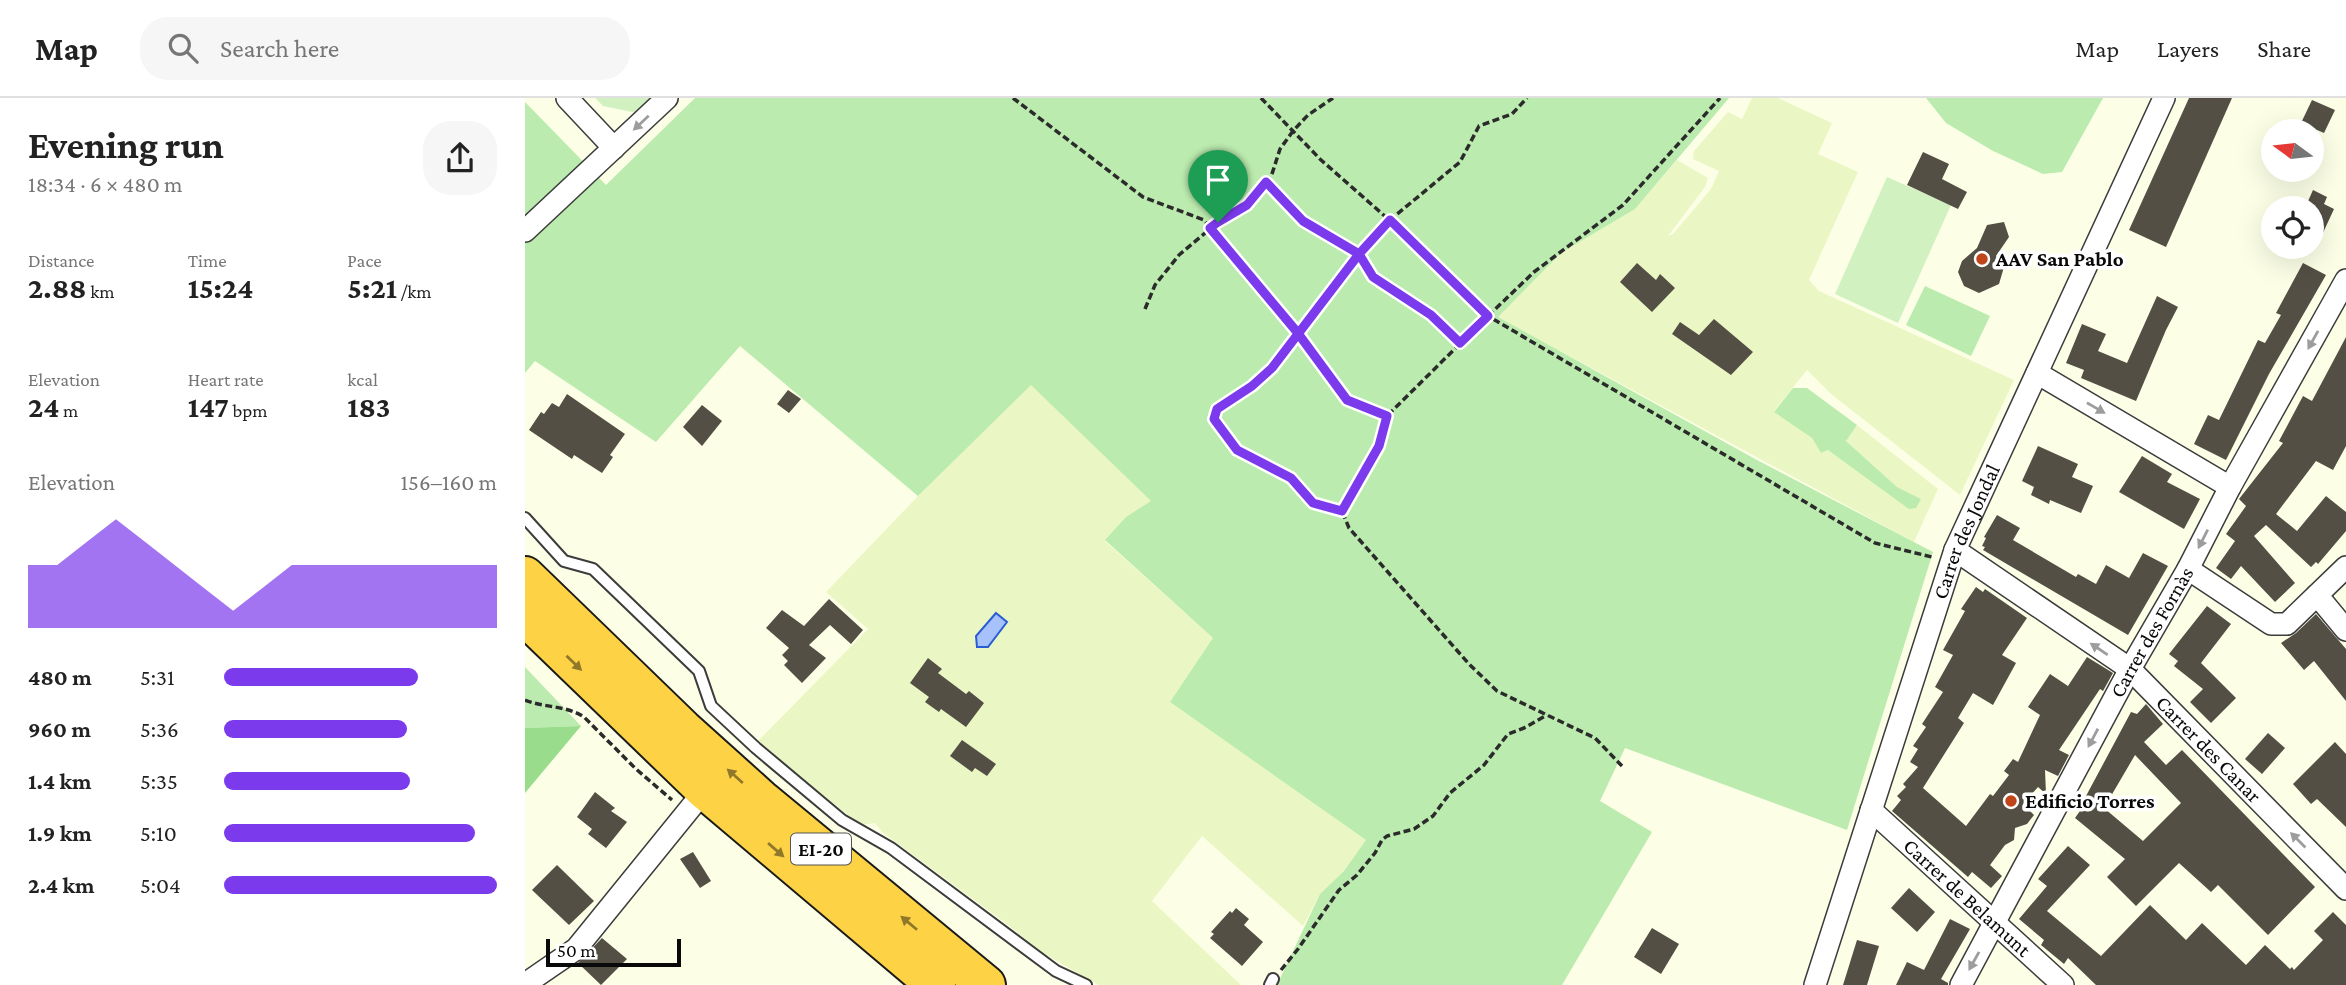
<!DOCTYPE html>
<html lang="en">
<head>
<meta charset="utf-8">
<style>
  body { margin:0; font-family:"Crimson Pro",serif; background:#f6f6f6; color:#222; height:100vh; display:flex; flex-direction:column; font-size:26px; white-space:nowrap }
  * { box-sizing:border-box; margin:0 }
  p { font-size:23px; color:#767676 }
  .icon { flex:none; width:38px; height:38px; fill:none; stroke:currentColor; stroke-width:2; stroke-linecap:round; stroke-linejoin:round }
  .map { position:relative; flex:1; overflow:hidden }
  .details { display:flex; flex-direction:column; background:#fff; width:525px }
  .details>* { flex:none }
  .needle { width:46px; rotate:285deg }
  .fabs { position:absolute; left:1736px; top:21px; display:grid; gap:14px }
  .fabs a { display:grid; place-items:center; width:63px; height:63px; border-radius:50%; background:#fff; box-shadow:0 7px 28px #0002; font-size:35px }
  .scale { position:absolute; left:21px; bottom:18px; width:135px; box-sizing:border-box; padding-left:7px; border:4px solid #090909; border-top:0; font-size:19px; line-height:24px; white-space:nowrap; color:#090909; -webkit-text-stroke:5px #fff; paint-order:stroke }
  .pin { position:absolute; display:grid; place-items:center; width:60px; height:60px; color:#fff; margin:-72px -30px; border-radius:50% 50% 50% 0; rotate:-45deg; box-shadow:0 0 7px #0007 }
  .pin .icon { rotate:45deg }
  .round { display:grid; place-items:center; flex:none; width:74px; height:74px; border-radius:28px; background:#f6f6f6 }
  .headline { display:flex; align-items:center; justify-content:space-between; height:119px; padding:0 28px }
  h1 { font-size:38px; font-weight:700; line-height:52px }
  .metrics { display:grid; grid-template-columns:repeat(3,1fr); gap:10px; height:119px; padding:7px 28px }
  .metrics div { display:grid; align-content:center }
  .metrics b { font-size:30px; font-weight:700 }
  .metrics small { font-size:19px; font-weight:400 }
  .metrics p { font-size:19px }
  .chart { height:196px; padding:14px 28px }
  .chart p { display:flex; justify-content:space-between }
  .chart svg { width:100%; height:126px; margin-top:7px; fill:#7c3aed; opacity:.7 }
  ul { padding:0 28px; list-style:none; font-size:23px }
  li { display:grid; grid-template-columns:112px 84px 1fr; align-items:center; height:52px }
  li i { height:18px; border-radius:9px; background:#7c3aed }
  header { display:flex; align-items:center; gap:42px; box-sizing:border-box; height:98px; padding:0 35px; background:#fff; border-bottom:2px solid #e0e0e0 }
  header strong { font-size:33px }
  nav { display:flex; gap:38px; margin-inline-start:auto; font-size:24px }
  .search { width:490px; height:63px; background:#f6f6f6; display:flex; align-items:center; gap:18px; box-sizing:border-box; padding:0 24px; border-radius:28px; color:#767676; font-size:26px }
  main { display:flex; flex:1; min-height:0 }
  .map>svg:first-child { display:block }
  .farmland { fill:#ebf6c5 }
  .green { fill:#bbebae }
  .forest { fill:#98dc8c }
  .pitch { fill:#d2f1c0 }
  .water { fill:#a7c2fa; stroke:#2a5dd5; stroke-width:2 }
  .building { fill:#534f45; fill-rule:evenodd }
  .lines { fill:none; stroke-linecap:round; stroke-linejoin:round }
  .lane-casing { stroke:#3c3c3c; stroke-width:14 }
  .street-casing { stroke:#3c3c3c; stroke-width:24 }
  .highway-casing { stroke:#1a1a1a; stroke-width:42 }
  .path { stroke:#2b2b2b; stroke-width:3.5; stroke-dasharray:7 3.5; stroke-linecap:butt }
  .lane { stroke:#fff; stroke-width:10 }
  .street { stroke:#fff; stroke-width:21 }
  .highway { stroke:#fed245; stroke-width:38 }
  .oneway { fill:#9d9d9d }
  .oneway2 { fill:#90782a }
  .route-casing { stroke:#fff; stroke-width:14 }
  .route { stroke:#7c3aed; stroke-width:9 }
  .poi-dot { fill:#c1451a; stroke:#fff; stroke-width:2.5 }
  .labels { text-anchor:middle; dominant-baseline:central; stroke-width:7; stroke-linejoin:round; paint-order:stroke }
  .shield { fill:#fff; stroke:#535353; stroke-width:2 }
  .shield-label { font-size:19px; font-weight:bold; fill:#090909 }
  .poi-label { font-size:21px; font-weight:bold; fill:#090909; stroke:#fff; text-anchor:start }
  .street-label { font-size:21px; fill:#090909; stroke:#fff }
</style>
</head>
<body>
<header>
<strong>Map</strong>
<div class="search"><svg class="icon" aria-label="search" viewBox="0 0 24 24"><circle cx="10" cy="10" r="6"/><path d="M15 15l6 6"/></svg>Search here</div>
<nav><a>Map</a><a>Layers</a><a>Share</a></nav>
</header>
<main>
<section class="details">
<div class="headline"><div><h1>Evening run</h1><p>18:34 · 6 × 480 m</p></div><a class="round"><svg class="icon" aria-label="share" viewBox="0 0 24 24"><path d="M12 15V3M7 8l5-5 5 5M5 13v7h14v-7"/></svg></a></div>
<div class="metrics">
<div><p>Distance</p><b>2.88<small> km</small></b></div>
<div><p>Time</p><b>15:24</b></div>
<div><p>Pace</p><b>5:21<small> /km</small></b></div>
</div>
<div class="metrics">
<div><p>Elevation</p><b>24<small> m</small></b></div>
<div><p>Heart rate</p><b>147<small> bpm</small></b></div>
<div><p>kcal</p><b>183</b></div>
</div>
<div class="chart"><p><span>Elevation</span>156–160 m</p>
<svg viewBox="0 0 160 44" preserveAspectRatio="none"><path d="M0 44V22L10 22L20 14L30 6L40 14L50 22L60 30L70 38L80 30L90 22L100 22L110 22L120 22L130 22L140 22L150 22L160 22V44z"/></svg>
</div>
<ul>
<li><b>480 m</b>5:31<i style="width:71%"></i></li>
<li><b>960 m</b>5:36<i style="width:67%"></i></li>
<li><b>1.4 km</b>5:35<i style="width:68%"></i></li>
<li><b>1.9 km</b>5:10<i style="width:92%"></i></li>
<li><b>2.4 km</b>5:04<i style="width:100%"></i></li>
</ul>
</section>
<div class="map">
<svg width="1821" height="887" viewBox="0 0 1821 887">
  <rect width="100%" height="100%" fill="#fcffe6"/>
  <g class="farmland">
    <polygon points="1227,0 1253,0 1307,25 1293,56 1333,74 1284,182 1294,193 1489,282 1435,397 1306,296 1282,272 1249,313 1287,340 1296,355 1303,352 1339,377 1396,401 1372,389 1321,343 1332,327 1413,391 1389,444 972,219 1036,155 1110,111 1152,62 1183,80 1180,89 1143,138 1148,136 1186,91 1194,73 1168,61 1169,53 1203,14 1217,21"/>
    <polygon points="506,286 627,404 601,419 580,443 689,541 645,604 841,742 819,773 795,796 778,828 677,738 627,803 716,887 573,887 513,852 483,827 357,734 350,725 336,727 231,645 343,531 301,494 393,398"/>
  </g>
  <g class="green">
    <polygon points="170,0 1204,0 1110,111 1036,155 973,219 1232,362 1408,454 1322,732 1100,650 1075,703 1127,734 1037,887 752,887 795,796 819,773 841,742 645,604 688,540 580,442 601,419 626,403 506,287 393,398 215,248 131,344 10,263 0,275 0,4 81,87"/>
    <polygon points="1401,0 1578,0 1537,74 1518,76 1468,53 1421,25"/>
    <polygon points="1400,188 1465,218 1446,258 1381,227"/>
    <polygon points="1268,290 1282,290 1332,327 1321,343 1372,389 1396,401 1391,410 1384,411 1303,352 1296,355 1287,340 1249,314"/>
    <polygon points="0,569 56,628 0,630"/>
  </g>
  <polygon class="forest" points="56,628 0,695 0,630"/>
  <g class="pitch">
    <polygon points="70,0 127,0 112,15 78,8"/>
    <polygon points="1362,79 1426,107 1373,225 1310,196"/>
  </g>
  <polygon class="water" points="471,515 482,524 463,549 452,549 451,538"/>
  <g class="building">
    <polygon points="1664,0 1707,0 1641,149 1604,132"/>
    <polygon points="1787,2 1810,12 1799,35 1776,25"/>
    <polygon points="1398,54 1424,66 1417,81 1442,94 1433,111 1382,87"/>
    <polygon points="1788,92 1802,99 1799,106 1809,111 1797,137 1787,132 1787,110 1780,110"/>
    <polygon points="1479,124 1484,139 1471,158 1479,169 1474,186 1454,195 1439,188 1433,174 1437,163 1452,150 1462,127"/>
    <polygon points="1112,165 1131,182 1135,176 1150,190 1127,214 1095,184"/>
    <polygon points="1778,165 1801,177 1744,276 1701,362 1669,346 1683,317 1694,322 1733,242 1740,245 1756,217 1751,215"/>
    <polygon points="1632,198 1653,209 1641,232 1611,303 1556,280 1559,272 1541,265 1557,226 1581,236 1573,253 1602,265"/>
    <polygon points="1189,221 1228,254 1206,277 1147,236 1155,224 1174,237"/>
    <polygon points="1821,239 1821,348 1808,372 1791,363 1751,416 1772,433 1801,398 1821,414 1821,433 1793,466 1791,464 1786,469 1741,427 1729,438 1770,485 1750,504 1716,468 1706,481 1691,470 1710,443 1701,436 1721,408 1714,401 1758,345 1754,343 1778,298 1787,303"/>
    <polygon points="263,292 276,301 264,315 252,306"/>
    <polygon points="42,296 100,336 85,357 88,359 77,375 49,357 47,361 4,332 16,314 19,316 27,305 34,309"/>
    <polygon points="177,307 197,323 177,348 158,329"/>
    <polygon points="1513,348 1553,366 1547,379 1568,388 1556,415 1525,402 1524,406 1506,397 1509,389 1497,383"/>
    <polygon points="1617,358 1647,376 1642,384 1675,401 1659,431 1594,394"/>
    <polygon points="1472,417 1495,430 1488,442 1551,479 1553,476 1571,486 1581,467 1604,480 1618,455 1643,468 1603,537 1458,452 1460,449 1457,448 1461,440 1459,439"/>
    <polygon points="1451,489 1458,494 1460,491 1502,520 1477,557 1491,565 1468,607 1448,595 1433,620 1439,625 1398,690 1441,728 1465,696 1468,698 1484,677 1479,673 1488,661 1493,664 1515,617 1503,609 1525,576 1543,588 1562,559 1588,575 1578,593 1575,591 1534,652 1544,657 1533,678 1520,672 1521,696 1513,689 1498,706 1509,717 1502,726 1490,730 1489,742 1480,747 1465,767 1477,778 1466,790 1447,774 1443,779 1367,713 1376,702 1372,698 1381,689 1378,686 1393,669 1385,664 1393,651 1388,648 1401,629 1397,626 1418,594 1410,589 1428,557 1418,552 1440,513 1436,511"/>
    <polygon points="304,501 338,532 326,546 305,527 284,547 301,560 277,585 259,567 263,563 257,557 264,550 241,530 257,512 279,528"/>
    <polygon points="1682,508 1706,526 1676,565 1711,600 1686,625 1665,604 1678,591 1649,568 1653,563 1644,556"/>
    <polygon points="1791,516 1821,551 1821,603 1789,563 1779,572 1756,545 1771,535"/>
    <polygon points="403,560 417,571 413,575 441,596 444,593 459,605 441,629 416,611 414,614 400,604 404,599 385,585"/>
    <path d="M 1621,606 L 1638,626 L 1619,644 L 1641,667 L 1657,652 L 1790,789 L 1743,837 L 1693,787 L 1686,794 L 1654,765 L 1611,808 L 1582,779 L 1600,761 L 1550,720 L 1564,700 L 1561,698 L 1606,614 L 1612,616 ZM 1610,657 L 1656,705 L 1618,743 L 1579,710 Z"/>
    <polygon points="1743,635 1760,650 1737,676 1720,661"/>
    <polygon points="437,642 471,666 462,678 450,670 447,674 425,658"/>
    <polygon points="1810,644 1821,656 1821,729 1792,701 1786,706 1768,686"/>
    <polygon points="70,694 90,710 86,713 102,724 81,750 63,736 67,731 52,719"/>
    <polygon points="1543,748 1565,767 1522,813 1576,858 1625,807 1661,842 1677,825 1721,867 1740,847 1765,871 1767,869 1769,872 1798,842 1789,833 1808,814 1821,827 1821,887 1571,887 1543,860 1539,866 1516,847 1519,842 1494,821 1522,788 1513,781"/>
    <polygon points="168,754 186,783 175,790 155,761"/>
    <polygon points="32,767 69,803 44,827 7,792"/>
    <polygon points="1384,790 1410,814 1392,834 1366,810"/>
    <polygon points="711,810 724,821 719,827 738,844 717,868 685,840 689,836 686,834 705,813 707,815"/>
    <polygon points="1425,821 1445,831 1416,881 1423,885 1423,887 1371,887 1382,864 1399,872"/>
    <polygon points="1127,830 1154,846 1136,876 1109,859"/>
    <polygon points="77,840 102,861 76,887 53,865"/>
    <polygon points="1332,842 1354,848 1342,887 1318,887"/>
  </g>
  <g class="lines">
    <g class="lane-casing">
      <g id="lane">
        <polyline points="0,420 39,463 68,471 174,573 186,608 231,650 317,722 366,750 531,873 561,887"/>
        <polyline points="745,887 748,881"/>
      </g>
    </g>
    <g class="street-casing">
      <g id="street">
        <polyline points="42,0 89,50"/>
        <polyline points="0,133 142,0"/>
        <polyline points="1512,275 1705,389"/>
        <path id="s1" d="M 1430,452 L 1605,571 L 1821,791"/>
        <polyline points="1663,471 1746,526 1762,526 1821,469"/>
        <polyline points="1792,497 1821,532"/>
        <path id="s2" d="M 1346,712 L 1538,887"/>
        <polyline points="0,886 51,851 180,692"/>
        <path id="s3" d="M 1290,887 L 1430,452 L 1639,0"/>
        <path id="s4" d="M 1436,887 L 1605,571 L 1663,471 L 1705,389 L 1821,182"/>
      </g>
    </g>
    <g class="highway-casing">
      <g id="highway">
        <polyline points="0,478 158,631 238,703 461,887"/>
        <polyline points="0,518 180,692 411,887"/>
      </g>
    </g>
    <g class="path">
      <polyline points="488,0 618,99 679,122 772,235 822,302 862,318"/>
      <polyline points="736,0 796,62 887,142 963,218 1009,174 1098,107 1195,0"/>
      <polyline points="741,84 778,123 834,156 848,179 906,217 935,245"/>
      <polyline points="620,211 630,187 654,157 693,124 722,107 746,79 755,51 768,33 783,17 808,0"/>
      <polyline points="817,413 788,405 766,380 712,352 689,321 692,311 727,288 747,270 834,156 865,122 935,64 954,28 987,16 1002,0"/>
      <path d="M 0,602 C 19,610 41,607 59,619 L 111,671 L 147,702"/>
      <polyline points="1097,668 1070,640 972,593 944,566 824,430 817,413 854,348 862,318 963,218 1350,445 1407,459"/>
      <polyline points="756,872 773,851 814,792 832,777 850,755 857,742 862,738 889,731 908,718 925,695 959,667 983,636 999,630 1022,617"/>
    </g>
    <use href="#lane" class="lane"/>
    <use href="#street" class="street"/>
    <use href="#highway" class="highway"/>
  </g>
  <defs><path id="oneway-solid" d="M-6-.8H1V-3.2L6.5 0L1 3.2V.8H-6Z" transform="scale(1.75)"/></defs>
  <g class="oneway">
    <use href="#oneway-solid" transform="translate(116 25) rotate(137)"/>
    <use href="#oneway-solid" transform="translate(1788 242) rotate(119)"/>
    <use href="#oneway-solid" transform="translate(1571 310) rotate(30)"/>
    <use href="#oneway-solid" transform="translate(1678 441) rotate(117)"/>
    <use href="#oneway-solid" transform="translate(1574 551) rotate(-146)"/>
    <use href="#oneway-solid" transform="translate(1568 640) rotate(118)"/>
    <use href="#oneway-solid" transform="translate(1773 742) rotate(-135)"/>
    <use href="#oneway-solid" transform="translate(1449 863) rotate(119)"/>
  </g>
  <g class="oneway2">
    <use href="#oneway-solid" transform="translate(49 565) rotate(44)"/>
    <use href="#oneway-solid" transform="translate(210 678) rotate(-138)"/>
    <use href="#oneway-solid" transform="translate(251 752) rotate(41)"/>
    <use href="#oneway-solid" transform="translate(384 825) rotate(-140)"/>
  </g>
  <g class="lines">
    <g class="route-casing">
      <polyline id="route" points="693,124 685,130 772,234 822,302 862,318 854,348 817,413 788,405 766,380 712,352 689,321 692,311 727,288 747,270 834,156 848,179 906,217 935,245 963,218 865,122 834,156 778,123 741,84 722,107 693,124"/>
    </g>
    <use href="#route" class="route"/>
  </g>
  <g class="poi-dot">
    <circle cx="1457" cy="161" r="7"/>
    <circle cx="1486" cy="703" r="7"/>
  </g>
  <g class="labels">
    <rect class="shield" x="266" y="735.5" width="60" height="31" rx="5"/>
    <g class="shield-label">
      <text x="296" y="751">EI-20</text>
    </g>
    <g class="poi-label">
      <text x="1471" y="161">AAV San Pablo</text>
      <text x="1500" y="703">Edificio Torres</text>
    </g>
    <g class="street-label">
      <text stroke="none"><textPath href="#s3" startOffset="478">Carrer des Jondal</textPath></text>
      <text stroke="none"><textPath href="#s4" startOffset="401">Carrer des Fornàs</textPath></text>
      <text stroke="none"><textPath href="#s1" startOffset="324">Carrer des Canar</textPath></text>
      <text stroke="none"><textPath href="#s2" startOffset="130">Carrer de Belamunt</textPath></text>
    </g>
  </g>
</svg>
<div class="fabs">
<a><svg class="needle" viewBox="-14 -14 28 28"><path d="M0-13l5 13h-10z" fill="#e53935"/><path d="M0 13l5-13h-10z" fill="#767676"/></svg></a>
<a><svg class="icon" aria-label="locate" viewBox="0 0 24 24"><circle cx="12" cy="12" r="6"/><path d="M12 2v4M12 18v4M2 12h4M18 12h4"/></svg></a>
</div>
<div class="scale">50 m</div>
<div class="pin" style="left:693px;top:124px;background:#1e9e55"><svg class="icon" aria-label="arrive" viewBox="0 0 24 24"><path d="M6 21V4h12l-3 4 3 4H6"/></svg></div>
</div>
</main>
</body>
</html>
